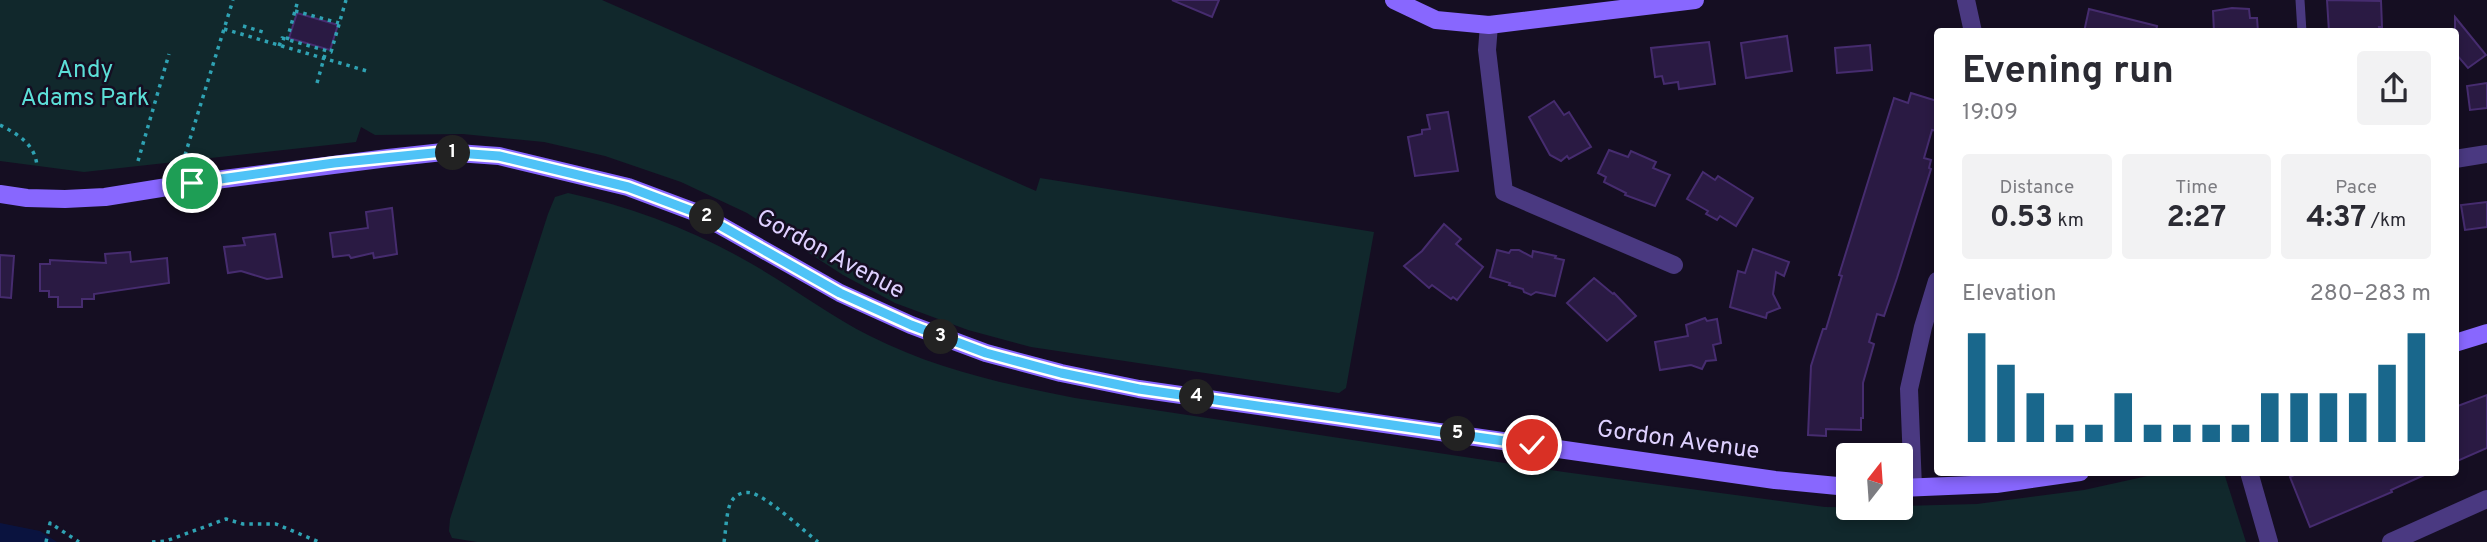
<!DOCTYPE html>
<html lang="en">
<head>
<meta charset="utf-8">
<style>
  body { margin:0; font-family:Overpass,sans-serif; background:#f2f2f3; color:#2b2b33; height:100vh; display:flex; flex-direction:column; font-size:26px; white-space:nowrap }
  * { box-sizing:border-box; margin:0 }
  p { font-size:23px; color:#7c7c81 }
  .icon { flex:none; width:38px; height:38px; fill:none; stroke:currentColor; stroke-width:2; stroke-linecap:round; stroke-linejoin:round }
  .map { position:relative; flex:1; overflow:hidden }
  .drawer { position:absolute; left:1934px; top:28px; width:525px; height:448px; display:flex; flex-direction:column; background:#fff; border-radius:7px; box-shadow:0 4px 10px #0003 }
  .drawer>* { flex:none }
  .needle { width:46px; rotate:17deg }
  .fabs { position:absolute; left:1836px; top:443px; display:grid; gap:14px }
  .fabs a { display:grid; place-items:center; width:77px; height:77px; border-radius:7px; background:#fff; box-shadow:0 4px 10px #0003; font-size:35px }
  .pin { position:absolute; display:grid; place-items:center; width:60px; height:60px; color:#fff; margin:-30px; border:4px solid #fff; border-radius:50%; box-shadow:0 2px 7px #0007 }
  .km { position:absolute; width:35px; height:35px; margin:-18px; border-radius:50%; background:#222; color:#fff; font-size:19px; line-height:35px; text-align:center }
  .round { display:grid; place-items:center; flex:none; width:74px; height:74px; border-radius:7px; background:#f2f2f3 }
  .summary { display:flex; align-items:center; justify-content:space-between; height:119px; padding:0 28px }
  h1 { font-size:38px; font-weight:700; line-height:52px }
  .stats { display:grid; grid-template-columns:repeat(3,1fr); gap:10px; height:119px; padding:7px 28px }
  .stats div { display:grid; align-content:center; border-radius:7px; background:#f2f2f3; text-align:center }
  .stats b { font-size:30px; font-weight:700 }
  .stats small { font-size:19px; font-weight:400 }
  .stats p { font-size:19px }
  .chart { height:196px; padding:14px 28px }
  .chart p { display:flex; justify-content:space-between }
  .chart svg { width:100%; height:126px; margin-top:7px; stroke:#19678c; stroke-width:6 }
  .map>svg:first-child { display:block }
  .green { fill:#11282c }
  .water { fill:#0a133f }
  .building { fill:#2a1a43; stroke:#462c6f; stroke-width:2 }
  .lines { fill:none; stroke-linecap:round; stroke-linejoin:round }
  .path { stroke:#2fa2b3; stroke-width:3.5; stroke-dasharray:3.5 5; stroke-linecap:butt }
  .lane { stroke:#4a3981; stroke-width:9 }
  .street { stroke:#4a3981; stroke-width:18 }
  .secondary { stroke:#8867fe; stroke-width:18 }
  .route-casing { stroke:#fff; stroke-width:14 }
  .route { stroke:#4fc3f7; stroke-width:9 }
  .labels { text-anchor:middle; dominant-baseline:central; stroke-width:5; stroke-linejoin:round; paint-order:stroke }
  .park-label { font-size:24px; fill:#5cded7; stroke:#150e22 }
  .street-label { font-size:24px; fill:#ded0ff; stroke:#150e22 }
</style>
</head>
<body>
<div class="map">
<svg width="2487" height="542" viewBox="0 0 2487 542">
  <rect width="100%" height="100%" fill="#150e22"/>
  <g class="green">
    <polygon points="0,0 602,0 1036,191 1040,178 1374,232 1346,388 1339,393 1031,347 968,330 895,303 843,275 747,213 681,182 605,156 544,142 463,134 375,135 361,127 356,142 84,172 0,161"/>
    <path d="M 568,193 C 633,207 695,231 752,264 C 792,287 829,315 870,336 C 935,369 1004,384 1075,398 L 1564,472 L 1825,507 L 1900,508 L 1901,506 L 1977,504 L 2084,490 L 2161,473 L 2224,473 L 2246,542 L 477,542 L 452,538 L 449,531 L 450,519 L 548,214 L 555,197 Z"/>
  </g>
  <polygon class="water" points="0,523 40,531 57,542 0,542"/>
  <g class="building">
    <polygon points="1172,0 1219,0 1212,17"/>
    <polygon points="2327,0 2381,1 2382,27 2379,27 2380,32 2338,30 2329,32"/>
    <polygon points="2232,8 2249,9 2250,18 2257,18 2258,32 2214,32 2213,11"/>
    <polygon points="2089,9 2157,26 2156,32 2084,32"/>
    <polygon points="297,13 338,25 330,50 289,38"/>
    <polygon points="2455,17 2486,55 2468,68 2455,53"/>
    <polygon points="1787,36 1792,71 1746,78 1741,43"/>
    <polygon points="1709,42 1715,84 1679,89 1678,82 1664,84 1662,76 1655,77 1651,48"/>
    <polygon points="1870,45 1872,70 1837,73 1835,48"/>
    <polygon points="2487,83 2487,108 2470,110 2467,86"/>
    <polygon points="1911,93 1937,101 1937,131 1932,130 1924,158 1931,160 1929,168 1931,169 1897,278 1884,316 1877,314 1869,342 1874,344 1863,383 1863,418 1861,418 1861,430 1826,429 1826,436 1808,435 1811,366 1817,347 1823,329 1826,329 1842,276 1839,275 1894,98 1908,103"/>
    <polygon points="1554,101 1564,115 1569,112 1591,147 1569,159 1567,156 1561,161 1550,155 1529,117"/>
    <polygon points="1448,112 1458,171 1415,176 1408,137 1422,134 1422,130 1430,129 1427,115"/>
    <polygon points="1609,150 1628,157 1631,151 1656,162 1653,168 1670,175 1655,206 1625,195 1626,193 1604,182 1606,177 1598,173"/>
    <polygon points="1703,172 1715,180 1718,176 1753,198 1736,226 1720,216 1717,220 1706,214 1708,211 1687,199"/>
    <polygon points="2487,202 2487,227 2465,230 2461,205"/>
    <polygon points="392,208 397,254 374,258 373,253 351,258 349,255 333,257 330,233 368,228 366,212"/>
    <polygon points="1444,224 1461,239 1456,244 1483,267 1457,300 1453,297 1451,299 1432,285 1429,288 1404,266 1422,251"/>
    <polygon points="275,234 282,277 267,279 241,271 228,273 224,247 245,245 243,238"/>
    <polygon points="1753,249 1789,262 1784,276 1776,272 1773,294 1780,308 1767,313 1766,318 1730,307 1738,271 1745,273"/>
    <polygon points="1497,250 1509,253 1511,250 1519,250 1532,257 1533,251 1556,256 1555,258 1564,260 1555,296 1536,292 1531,295 1524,292 1523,289 1509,285 1510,283 1490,277"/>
    <polygon points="130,252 131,262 167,258 169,283 94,294 94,299 82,299 82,307 58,307 58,297 49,297 49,291 40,291 40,264 50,264 50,260 106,263 105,254"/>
    <polygon points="0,255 14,256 11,298 0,297"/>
    <polygon points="1594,278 1613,294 1614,293 1636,316 1607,341 1567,303"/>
    <polygon points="1705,318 1707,321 1717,319 1721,343 1713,345 1716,360 1706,361 1702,369 1691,365 1660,370 1655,342 1688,336 1686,325"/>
    <polygon points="2487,395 2487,448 2455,462 2455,407"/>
    <polygon points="2300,472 2431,472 2391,490 2392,492 2310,527 2290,477"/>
  </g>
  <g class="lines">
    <g class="path">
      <polyline points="295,11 339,23"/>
      <polyline points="243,26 263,32"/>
      <polyline points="224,29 367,71"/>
      <polyline points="287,40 298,0"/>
      <polyline points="279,46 282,38 331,52 346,0"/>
      <polyline points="317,83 326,51"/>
      <path d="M 0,125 C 18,134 36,145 37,167"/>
      <polyline points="185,155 233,0"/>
      <polyline points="138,161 169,54"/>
      <polyline points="46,542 50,523 79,542"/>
      <polyline points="152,542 166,541 226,519 243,524 276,524 319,542"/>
      <path d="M 724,542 C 726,530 726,515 730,504 C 734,495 743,491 752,493 C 770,499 803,530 818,542"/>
    </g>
    <polyline class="lane" points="2300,0 2302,32"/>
    <g class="street">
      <polyline points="1966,0 1973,32"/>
      <polyline points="1489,25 1487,50 1504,192 1674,265"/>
      <polyline points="2455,159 2487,154"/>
      <polyline points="2249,472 2269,542"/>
      <polyline points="1913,487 1909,389 1923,327 1937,281"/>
      <polyline points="2391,542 2487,499"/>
    </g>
    <g class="secondary">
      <polyline points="1394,0 1436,20 1489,25 1695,0"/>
      <polyline points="0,194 27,198 65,199 105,197 192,183 388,158 443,152 499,156 628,187 700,214 840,293 911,325 986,353 1061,373 1139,389 1775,480 1848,487"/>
      <polyline points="2455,343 2487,333"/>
      <polyline points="1900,488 1996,484 2080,472"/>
    </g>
  </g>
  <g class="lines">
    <g class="route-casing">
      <polyline id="route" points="192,183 334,163 443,152 499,156 628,187 700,214 840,293 911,325 986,353 1061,373 1139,389 1532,445"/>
    </g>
    <use href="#route" class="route"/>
  </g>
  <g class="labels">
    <g class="park-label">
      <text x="85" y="71">Andy<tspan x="85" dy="28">Adams Park</tspan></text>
    </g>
    <g class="street-label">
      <text transform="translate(830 255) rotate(28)">Gordon Avenue</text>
      <text transform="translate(1678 441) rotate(8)">Gordon Avenue</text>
    </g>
  </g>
</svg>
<div class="fabs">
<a><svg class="needle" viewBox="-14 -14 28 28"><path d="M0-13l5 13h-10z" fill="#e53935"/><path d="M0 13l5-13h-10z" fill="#7c7c81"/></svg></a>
</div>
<div class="pin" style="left:192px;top:183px;background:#1e9e55"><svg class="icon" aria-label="arrive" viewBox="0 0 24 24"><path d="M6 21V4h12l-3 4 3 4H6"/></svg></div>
<div class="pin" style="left:1532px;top:445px;background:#d93025"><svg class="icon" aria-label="check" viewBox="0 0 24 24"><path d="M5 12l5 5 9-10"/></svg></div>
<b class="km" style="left:453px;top:153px">1</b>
<b class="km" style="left:707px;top:217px">2</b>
<b class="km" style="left:941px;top:337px">3</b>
<b class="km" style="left:1197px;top:397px">4</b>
<b class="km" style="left:1458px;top:434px">5</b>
<section class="drawer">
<div class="summary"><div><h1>Evening run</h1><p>19:09</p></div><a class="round"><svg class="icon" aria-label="share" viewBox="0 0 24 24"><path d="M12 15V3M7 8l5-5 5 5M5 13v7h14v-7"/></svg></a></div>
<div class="stats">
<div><p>Distance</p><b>0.53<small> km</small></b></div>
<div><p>Time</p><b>2:27</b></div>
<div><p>Pace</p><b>4:37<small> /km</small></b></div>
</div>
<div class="chart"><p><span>Elevation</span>280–283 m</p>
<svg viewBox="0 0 160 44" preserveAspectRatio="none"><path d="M5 44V6M15 44V17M25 44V27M35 44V38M45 44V38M55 44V27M65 44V38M75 44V38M85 44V38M95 44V38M105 44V27M115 44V27M125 44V27M135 44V27M145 44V17M155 44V6"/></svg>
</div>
</section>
</div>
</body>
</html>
